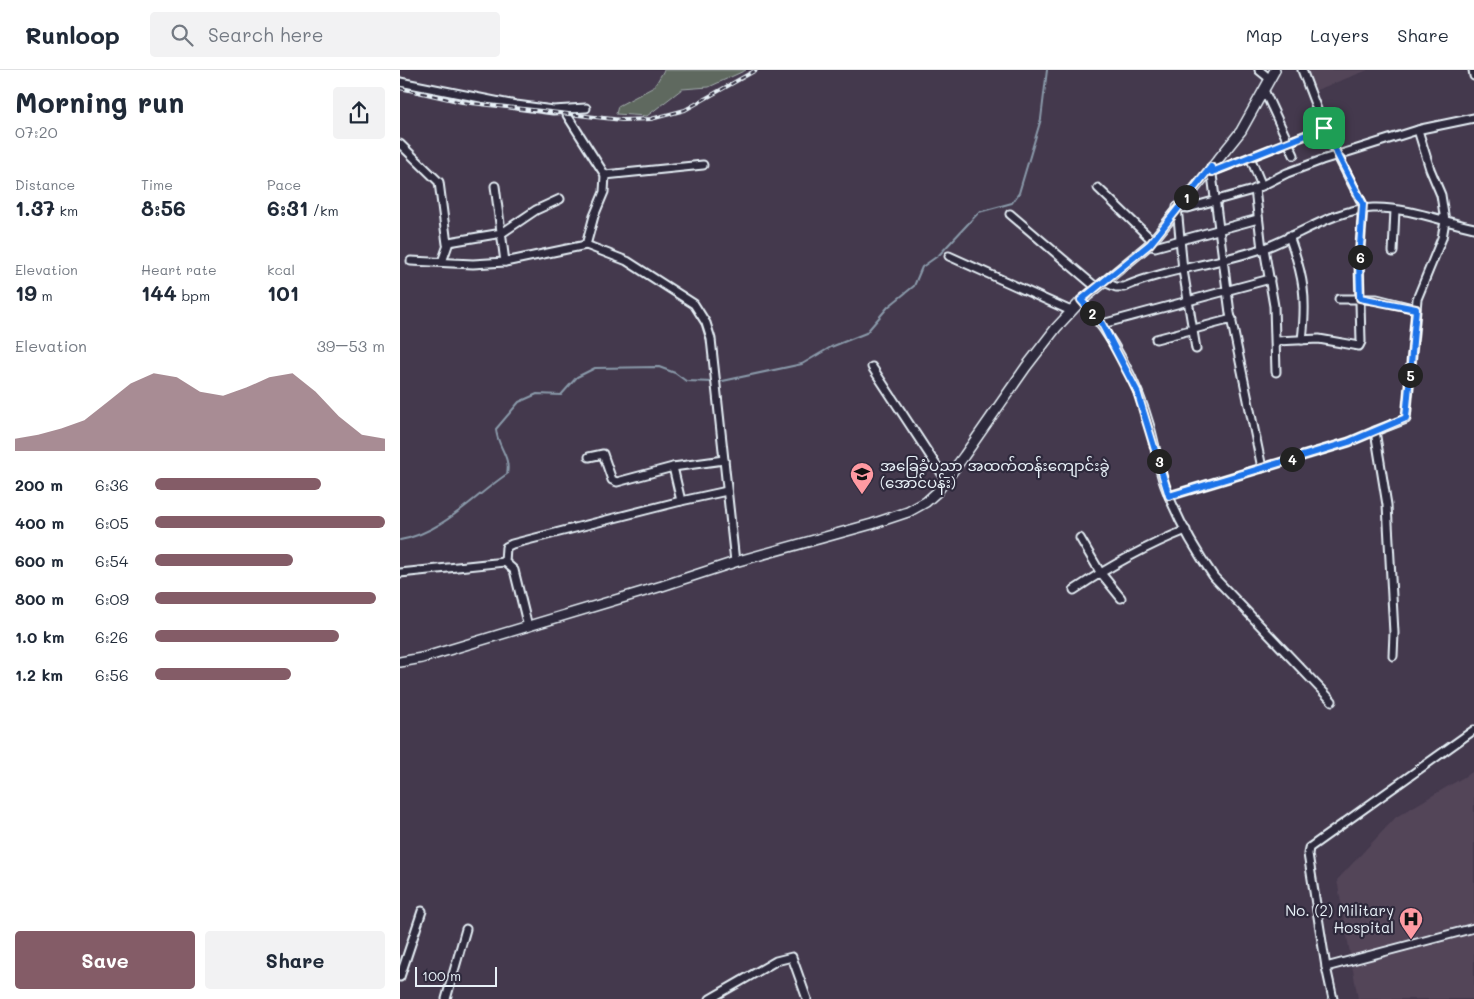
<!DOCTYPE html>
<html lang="en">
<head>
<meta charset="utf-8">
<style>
  body { margin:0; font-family:Mali,"Noto Sans Myanmar",sans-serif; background:#f2f2f3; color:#1f2937; height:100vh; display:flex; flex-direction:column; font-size:19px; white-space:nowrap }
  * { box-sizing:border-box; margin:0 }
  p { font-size:16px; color:#747a83 }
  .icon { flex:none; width:28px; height:28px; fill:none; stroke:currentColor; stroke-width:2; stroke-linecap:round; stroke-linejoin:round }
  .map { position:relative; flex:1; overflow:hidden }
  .side { display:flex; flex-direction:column; background:#fff; width:400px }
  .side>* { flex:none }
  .scale { position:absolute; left:15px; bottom:12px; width:82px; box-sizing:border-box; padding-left:5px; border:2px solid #e8f1f8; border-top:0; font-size:14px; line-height:18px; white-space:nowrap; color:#e8f1f8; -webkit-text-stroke:4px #2f2a3d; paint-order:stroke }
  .pin { position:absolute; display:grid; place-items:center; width:42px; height:42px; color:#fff; margin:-21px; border-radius:10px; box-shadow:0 2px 8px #0006 }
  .km { position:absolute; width:25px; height:25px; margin:-12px; border-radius:50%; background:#222; color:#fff; font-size:14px; line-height:25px; text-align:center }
  .round { display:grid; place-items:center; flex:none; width:52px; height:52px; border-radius:5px; background:#f2f2f3 }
  .headline { display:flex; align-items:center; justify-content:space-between; height:85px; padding:0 15px }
  h1 { font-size:28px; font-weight:700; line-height:38px }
  .stats { display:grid; grid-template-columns:repeat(3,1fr); gap:8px; height:85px; padding:5px 15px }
  .stats div { display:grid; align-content:center }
  .stats b { font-size:21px; font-weight:700 }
  .stats small { font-size:14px; font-weight:400 }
  .stats p { font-size:14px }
  .chart { height:140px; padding:10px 15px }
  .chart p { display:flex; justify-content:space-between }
  .chart svg { width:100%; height:90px; margin-top:5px; fill:#845c67; opacity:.7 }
  .cta { display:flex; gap:10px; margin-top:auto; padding:10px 15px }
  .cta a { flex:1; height:58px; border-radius:5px; background:#845c67; color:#fff; font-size:20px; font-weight:700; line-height:58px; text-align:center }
  .cta a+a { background:#f2f2f3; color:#1f2937 }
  ul { padding:0 15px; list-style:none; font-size:16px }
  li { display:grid; grid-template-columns:80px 60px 1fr; align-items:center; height:38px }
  li i { height:12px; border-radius:6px; background:#845c67 }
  header { display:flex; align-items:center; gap:30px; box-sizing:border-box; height:70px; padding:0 25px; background:#fff; border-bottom:1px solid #e0e1e3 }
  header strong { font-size:24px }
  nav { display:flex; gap:28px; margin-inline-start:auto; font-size:18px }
  .search { width:350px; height:45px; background:#f2f2f3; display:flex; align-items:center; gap:12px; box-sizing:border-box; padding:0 18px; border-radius:5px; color:#747a83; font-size:19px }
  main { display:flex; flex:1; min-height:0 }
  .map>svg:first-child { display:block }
  .built { fill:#524458 }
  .green { fill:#5e695f; stroke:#a3adac }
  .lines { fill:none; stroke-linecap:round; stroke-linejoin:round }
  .stream { stroke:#8a9aaa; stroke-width:2 }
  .minor-casing { stroke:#e8f1f8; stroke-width:11 }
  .secondary-casing { stroke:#e8f1f8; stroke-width:12 }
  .minor { stroke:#2f2a3d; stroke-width:7 }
  .secondary { stroke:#2f2a3d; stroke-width:9 }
  .rail-casing { stroke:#e8f1f8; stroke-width:4 }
  .rail { stroke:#2f2a3d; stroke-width:2; stroke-dasharray:5.5; stroke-linecap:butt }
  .route-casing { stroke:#fff; stroke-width:10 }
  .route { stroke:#1a73e8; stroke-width:6 }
  .labels { text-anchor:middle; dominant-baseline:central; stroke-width:4.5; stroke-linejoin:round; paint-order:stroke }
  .poi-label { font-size:15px; fill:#e8f1f8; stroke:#2f2a3d; text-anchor:start }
</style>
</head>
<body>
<header>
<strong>Runloop</strong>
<div class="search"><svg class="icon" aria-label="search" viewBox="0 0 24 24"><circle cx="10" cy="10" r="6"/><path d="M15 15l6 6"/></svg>Search here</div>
<nav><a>Map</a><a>Layers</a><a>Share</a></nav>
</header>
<main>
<section class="side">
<div class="headline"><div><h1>Morning run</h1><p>07:20</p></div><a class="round"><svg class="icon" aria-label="share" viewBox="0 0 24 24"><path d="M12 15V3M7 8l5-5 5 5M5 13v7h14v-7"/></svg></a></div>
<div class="stats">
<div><p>Distance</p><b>1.37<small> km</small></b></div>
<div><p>Time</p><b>8:56</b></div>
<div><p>Pace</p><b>6:31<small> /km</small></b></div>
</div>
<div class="stats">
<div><p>Elevation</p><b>19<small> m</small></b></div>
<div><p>Heart rate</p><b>144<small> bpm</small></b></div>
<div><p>kcal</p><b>101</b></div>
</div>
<div class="chart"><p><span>Elevation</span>39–53 m</p>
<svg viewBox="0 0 160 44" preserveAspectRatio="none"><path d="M0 44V38L10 36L20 33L30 29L40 20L50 11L60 6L70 8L80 15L90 17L100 13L110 8L120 6L130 15L140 27L150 36L160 38V44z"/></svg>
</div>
<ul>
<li><b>200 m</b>6:36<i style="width:72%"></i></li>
<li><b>400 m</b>6:05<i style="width:100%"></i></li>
<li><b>600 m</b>6:54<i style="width:60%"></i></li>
<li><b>800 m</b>6:09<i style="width:96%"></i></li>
<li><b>1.0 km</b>6:26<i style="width:80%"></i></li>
<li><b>1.2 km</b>6:56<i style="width:59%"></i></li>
</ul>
<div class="cta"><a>Save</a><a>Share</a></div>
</section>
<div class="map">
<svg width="1074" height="929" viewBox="0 0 1074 929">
  <rect width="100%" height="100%" fill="#44394d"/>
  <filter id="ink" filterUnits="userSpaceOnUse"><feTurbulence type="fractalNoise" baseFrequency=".02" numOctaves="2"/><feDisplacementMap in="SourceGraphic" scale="10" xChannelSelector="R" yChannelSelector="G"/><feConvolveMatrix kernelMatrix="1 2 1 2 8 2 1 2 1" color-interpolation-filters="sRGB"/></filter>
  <g filter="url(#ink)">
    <g class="built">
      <polygon points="907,0 968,0 914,21"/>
      <polygon points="1074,701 1074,929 958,929 937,810 996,747"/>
    </g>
    <polygon class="green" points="264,0 346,0 309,17 282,19 247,46 216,44 218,36 254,17"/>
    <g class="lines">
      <g class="stream">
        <polyline points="318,312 402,294 431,277 466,263 488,237 514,216 522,197 539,185 579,142 612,133 619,123 641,49 647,0"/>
        <path d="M 0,470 C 42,463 73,427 107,404 C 111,386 97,377 96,359 L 119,332 L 137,324 L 161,325 L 177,307 L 195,298 L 259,297 L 275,303 L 286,311 L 313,312"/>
      </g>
      <g class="minor-casing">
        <g id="minor">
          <polyline points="859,0 870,9"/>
          <polyline points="1073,0 1074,6"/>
          <polyline points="0,12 116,35 153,40 186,38"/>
          <polyline points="864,20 894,85"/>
          <polyline points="167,45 205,105 204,122 194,146 186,175"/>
          <polyline points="0,74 39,112 47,174"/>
          <polyline points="850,87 862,116"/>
          <polyline points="811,97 830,243 862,398"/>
          <polyline points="812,102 924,58"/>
          <polyline points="205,105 303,95"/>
          <polyline points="95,116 105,192"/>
          <polyline points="698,118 752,170"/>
          <polyline points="855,119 862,179"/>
          <polyline points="610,144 697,218"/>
          <path d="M 889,166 C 904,207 907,228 902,270"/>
          <polyline points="748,175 755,177 858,149"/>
          <polyline points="864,178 874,236 876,302"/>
          <polyline points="993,182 995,140"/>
          <polyline points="549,186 671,241"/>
          <polyline points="11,191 73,194 105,192 186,175 227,191 294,234 306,253 311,269 335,492"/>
          <polyline points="42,192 49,172 102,163 136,140 160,129"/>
          <path d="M 704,212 L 716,217 L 724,217 C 768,198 821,194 867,177 C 901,164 936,139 973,138 C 1007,137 1041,151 1074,158"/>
          <polyline points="939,229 977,229 1016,239"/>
          <path d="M 681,231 C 713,266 737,311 750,357 C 756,377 758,398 765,416 C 777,448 795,480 814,507 L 932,631"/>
          <polyline points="702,254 870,209"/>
          <polyline points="756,269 832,249"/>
          <polyline points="876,271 919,269 959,276 961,272 959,191 963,135 926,63 902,0"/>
          <polyline points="796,279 783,200 777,137 788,138 853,120 887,103 922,90 1021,59 1074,48"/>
          <polyline points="472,297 546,410"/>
          <polyline points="189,387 203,384 212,410 217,412 273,397 324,390"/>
          <polyline points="273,397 281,431"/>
          <polyline points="769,426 949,372 975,361"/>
          <polyline points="680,468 700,502 721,528"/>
          <polyline points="105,492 106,477 112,474 281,431 327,421"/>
          <polyline points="0,503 105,492 114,500 128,557"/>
          <path d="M 674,520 C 710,496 746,476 786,460"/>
          <polyline points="993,586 994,563 987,435 975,361 1006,349 1017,229 1042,168 1045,151 1041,125 1030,99 1018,60"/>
          <polyline points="926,897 908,784 909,778 1074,660"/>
          <polyline points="0,907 22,841"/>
          <polyline points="46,929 66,859"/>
          <polyline points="310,929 376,891 392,887 407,929"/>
          <polyline points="933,929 926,897 1074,858"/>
        </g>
      </g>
      <g class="secondary-casing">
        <polyline id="secondary" points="0,592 22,588 262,516 335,492 472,454 508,442 526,432 537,422 564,386 626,297 656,258 681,231 750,174 841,61 875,0"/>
      </g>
      <use href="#minor" class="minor"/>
      <use href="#secondary" class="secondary"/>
      <g class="rail-casing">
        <polyline id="rail" points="0,18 62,32 222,50 251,49 285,40 356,0"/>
      </g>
      <use href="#rail" class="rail"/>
    </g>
  </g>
  <g class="lines" filter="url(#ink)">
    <g class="route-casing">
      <polygon id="route" points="924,58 963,134 959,191 960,228 1016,239 1006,348 949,372 769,426 737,321 702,254 681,230 750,174 811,97 812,102"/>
    </g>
    <use href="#route" class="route"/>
  </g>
  <defs>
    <g id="school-pin" transform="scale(1.25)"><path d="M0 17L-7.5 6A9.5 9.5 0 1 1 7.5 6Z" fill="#ff9aa2" stroke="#2f2a3d"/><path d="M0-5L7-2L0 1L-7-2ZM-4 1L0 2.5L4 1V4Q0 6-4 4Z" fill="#111"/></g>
    <g id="hospital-pin" transform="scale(1.25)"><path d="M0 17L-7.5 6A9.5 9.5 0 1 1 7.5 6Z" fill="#ff9aa2" stroke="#2f2a3d"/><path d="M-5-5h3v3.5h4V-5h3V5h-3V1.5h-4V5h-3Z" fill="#111"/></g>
  </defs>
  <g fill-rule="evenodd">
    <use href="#school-pin" x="462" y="404"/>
    <use href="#hospital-pin" x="1011" y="849"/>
  </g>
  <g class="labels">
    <g class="poi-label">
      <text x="480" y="395">အခြေခံပညာ အထက်တန်းကျောင်းခွဲ<tspan x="480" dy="17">(အောင်ပန်း)</tspan></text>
      <text x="994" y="840" text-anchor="end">No. (2) Military<tspan x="994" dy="17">Hospital</tspan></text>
    </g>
  </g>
</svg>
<div class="scale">100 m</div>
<div class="pin" style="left:924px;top:58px;background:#1e9e55"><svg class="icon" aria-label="arrive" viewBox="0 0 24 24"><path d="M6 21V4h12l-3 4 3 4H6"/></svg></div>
<b class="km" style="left:786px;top:127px">1</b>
<b class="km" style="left:692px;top:243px">2</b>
<b class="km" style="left:759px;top:391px">3</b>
<b class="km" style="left:892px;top:389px">4</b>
<b class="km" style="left:1010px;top:305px">5</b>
<b class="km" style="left:960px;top:187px">6</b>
</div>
</main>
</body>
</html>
